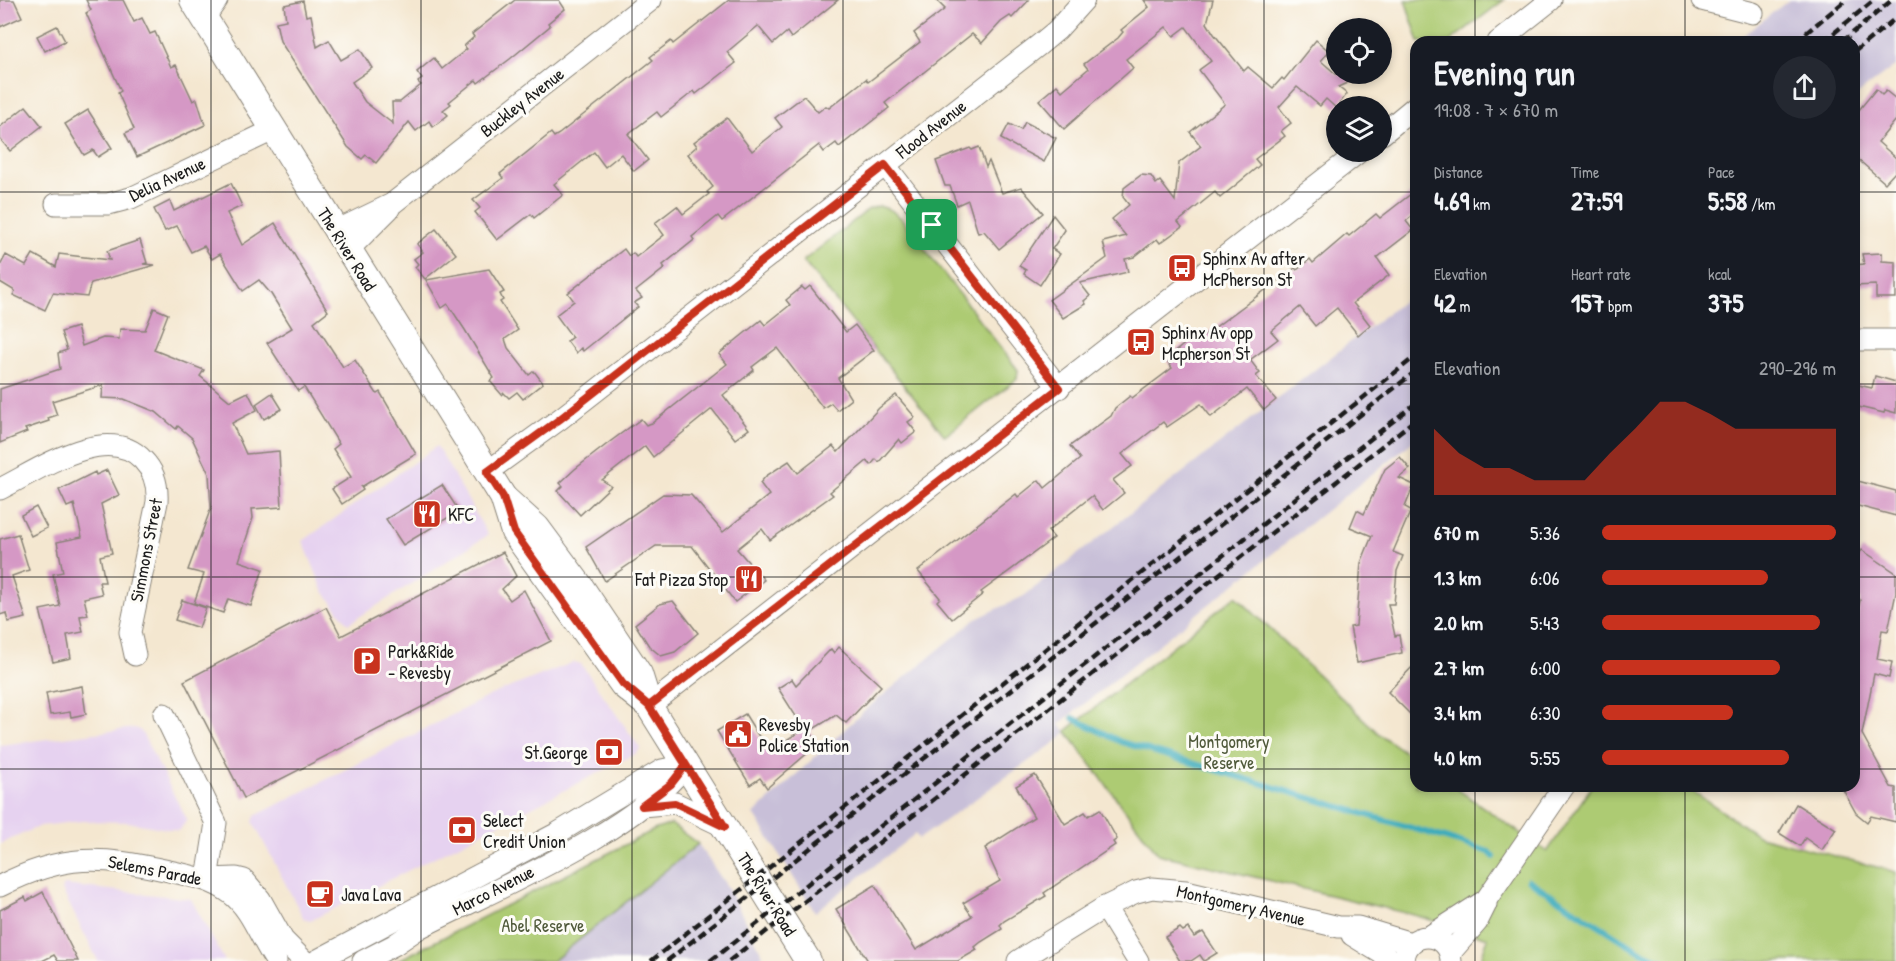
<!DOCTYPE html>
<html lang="en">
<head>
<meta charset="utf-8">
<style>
  body { margin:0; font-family:"Patrick Hand",sans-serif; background:#242831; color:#f1f3f6; height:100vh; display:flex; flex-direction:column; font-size:22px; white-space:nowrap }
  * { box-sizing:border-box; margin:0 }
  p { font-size:20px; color:#9ea1a6 }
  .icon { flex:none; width:33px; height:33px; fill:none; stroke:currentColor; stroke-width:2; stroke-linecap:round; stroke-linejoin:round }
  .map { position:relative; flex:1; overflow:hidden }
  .drawer { position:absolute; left:1410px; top:36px; width:450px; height:756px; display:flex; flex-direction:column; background:#171b24; border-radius:18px; box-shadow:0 3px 9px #0003 }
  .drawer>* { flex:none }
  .fabs { position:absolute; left:1326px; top:18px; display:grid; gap:12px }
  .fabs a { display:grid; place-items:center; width:66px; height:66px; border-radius:50%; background:#171b24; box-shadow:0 3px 9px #0003; font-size:30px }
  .pin { position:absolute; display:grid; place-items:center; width:51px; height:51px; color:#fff; margin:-26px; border-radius:12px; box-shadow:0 3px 9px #0006 }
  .round { display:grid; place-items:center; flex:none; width:63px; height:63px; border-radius:32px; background:#242831 }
  .headline { display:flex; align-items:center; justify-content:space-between; height:102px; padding:0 24px }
  h1 { font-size:33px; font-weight:700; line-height:45px }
  .metrics { display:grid; grid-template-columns:repeat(3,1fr); gap:9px; height:102px; padding:6px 24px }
  .metrics div { display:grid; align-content:center }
  .metrics b { font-size:26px; font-weight:700 }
  .metrics small { font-size:16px; font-weight:400 }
  .metrics p { font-size:16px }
  .chart { height:168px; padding:12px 24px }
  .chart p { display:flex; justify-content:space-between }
  .chart svg { width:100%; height:108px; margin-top:6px; fill:#c8321e; opacity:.7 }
  ul { padding:0 24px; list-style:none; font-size:20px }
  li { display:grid; grid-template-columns:96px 72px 1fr; align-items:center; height:45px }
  li i { height:15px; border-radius:8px; background:#c8321e }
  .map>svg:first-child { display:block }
  .built { fill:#e6d2f0 }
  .industrial { fill:#c8bfd8 }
  .green { fill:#adcb73; stroke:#647448; stroke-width:1.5 }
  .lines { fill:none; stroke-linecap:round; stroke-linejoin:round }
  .stream { stroke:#3eacbc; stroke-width:6 }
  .building { fill:#d598c5 }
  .minor-casing { stroke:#888276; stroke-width:23 }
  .major-casing { stroke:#888276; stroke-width:28 }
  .minor { stroke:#fff; stroke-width:21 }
  .major { stroke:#fff; stroke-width:26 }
  .rail { stroke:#1c1c1c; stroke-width:4.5; stroke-dasharray:9 4.5; stroke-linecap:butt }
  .route-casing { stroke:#fff; stroke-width:12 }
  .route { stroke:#c8321e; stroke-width:8 }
  .grid { fill:none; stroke:#1c1c1c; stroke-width:1.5; stroke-opacity:0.55 }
  .labels { text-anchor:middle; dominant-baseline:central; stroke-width:6; stroke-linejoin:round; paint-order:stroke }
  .street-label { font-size:18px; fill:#1c1c1c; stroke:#fdfcf7 }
  .poi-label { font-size:18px; fill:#1c1c1c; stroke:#fdfcf7; text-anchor:start }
  .park-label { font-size:18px; fill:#4f593a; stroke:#fdfcf7 }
</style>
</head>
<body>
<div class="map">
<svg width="1896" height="961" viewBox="0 0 1896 961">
  <rect width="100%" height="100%" fill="#fdfcf7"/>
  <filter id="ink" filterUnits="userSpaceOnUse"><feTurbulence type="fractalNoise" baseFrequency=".0167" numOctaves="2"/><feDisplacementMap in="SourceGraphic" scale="12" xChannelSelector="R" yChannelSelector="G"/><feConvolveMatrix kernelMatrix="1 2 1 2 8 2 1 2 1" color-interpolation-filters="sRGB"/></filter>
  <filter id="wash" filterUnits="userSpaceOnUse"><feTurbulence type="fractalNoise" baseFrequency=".008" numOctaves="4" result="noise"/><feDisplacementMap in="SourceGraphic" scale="24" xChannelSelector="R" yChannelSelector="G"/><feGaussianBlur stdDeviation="1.35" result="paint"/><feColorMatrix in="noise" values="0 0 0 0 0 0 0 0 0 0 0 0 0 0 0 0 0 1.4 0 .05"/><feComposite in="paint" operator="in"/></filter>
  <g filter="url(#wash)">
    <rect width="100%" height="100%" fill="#f4e7d0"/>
    <g class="built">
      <polygon points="437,446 488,535 348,624 323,590 303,541"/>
      <polygon points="574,662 581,664 640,748 637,753 310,921 304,919 253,822 255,816 491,695"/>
      <polygon points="135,728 141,731 187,820 179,831 128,822 82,821 40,826 0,844 0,745"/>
      <polygon points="64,885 191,899 225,961 98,961 62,890"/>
    </g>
    <g class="industrial">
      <polygon points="1789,0 1896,0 1896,65 1854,97 1854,42 1735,42"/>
      <polygon points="1416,291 1416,439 1059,724 1066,732 1057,741 919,839 915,834 815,912 754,814 864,711 976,619 1024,596"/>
      <polygon points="698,844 728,888 763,955 755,961 553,961"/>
    </g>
    <g class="green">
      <polygon points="1405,0 1504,0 1449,42 1419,42"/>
      <polygon points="879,206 891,210 901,218 1018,370 1017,379 945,436 803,261 869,209"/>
      <polygon points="1236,596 1379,734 1416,760 1416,786 1453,786 1547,852 1592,786 1685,786 1759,836 1896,872 1896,961 1480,961 1488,938 1418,916 1158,854 1066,731"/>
      <polygon points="671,824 698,844 553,961 397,961 654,830"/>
    </g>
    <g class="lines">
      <g class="stream">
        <polyline points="1073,718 1121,742 1459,842 1489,852 1494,857"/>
        <polyline points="1528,880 1641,952 1664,961"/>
      </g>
    </g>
    <g id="blocks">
      <g class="building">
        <polygon points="0,0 14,0 22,17 0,27"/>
        <polygon points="86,0 123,0 134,22 142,18 150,34 155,32 171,67 176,65 193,101 197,99 205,125 137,157 125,133 134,129 118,93 121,91 86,13 91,10"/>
        <polygon points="515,0 559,0 565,9 548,23 550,26 510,59 478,83 476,80 449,102 451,104 443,110 448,115 433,127 429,121 416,131 409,122 376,163 366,155 362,159 348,147 280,41 276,22 286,20 284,5 303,1 306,16 311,15 317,47 329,40 341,60 360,49 372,68 352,82 365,102 393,124 392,102 400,102 421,85 418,82 422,79 417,72 434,58 442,69 467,49 464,46 474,37 472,34"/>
        <polygon points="729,0 838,0 791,38 787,32 773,44 758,26 727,52 736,63 696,94 694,91 661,117 657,112 628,134 648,160 634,171 621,154 605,167 594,152 554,184 563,195 534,218 531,214 497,240 475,212 480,208 473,200 503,178 500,174 551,133 554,137 559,134 653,60 650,57 671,41 673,44"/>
        <polygon points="936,0 1029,0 1012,18 1010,16 1001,22 982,43 972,34 885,103 889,108 839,147 836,143 824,152 819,145 722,221 718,216 692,237 694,240 663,265 665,268 636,291 642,298 634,303 638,307 583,351 581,348 576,353 567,341 572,337 556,315 574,301 568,293 624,249 629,256 633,253 636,257 664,235 655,223 677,206 683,214 709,194 707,192 713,187 688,154 697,146 694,142 727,118 752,151 782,127 775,118 804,96 818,112 826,106 829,108 866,79 868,82 920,42 914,33 945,9"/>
        <polygon points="1144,0 1213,0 1207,23 1214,34 1244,71 1248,67 1273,88 1282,78 1284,80 1316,40 1329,51 1321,61 1336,74 1367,74 1338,87 1347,94 1336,108 1326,99 1320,106 1297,87 1279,107 1291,123 1281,131 1285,136 1255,159 1260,165 1220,198 1215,192 1178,222 1182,227 1160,243 1157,239 1134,257 1125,259 1128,272 1080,283 1090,296 1084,301 1086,304 1063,318 1049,300 1107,258 1103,242 1126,236 1112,219 1129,205 1123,197 1124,188 1141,175 1151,176 1156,184 1160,181 1175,201 1179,163 1201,146 1190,132 1225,104 1199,70 1211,61 1186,27 1174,36 1166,27 1126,59 1133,68 1064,129 1039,100 1057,85 1062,91 1088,69 1084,64 1118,38 1123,32 1121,30 1149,7"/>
        <polygon points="57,26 65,41 45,51 37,36"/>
        <polygon points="1876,89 1882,95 1886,91 1896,99 1896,120 1878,142 1896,158 1896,171 1885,183 1854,156 1854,116"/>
        <polygon points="26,106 42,126 10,151 0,139 0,127"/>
        <polygon points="88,110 112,148 98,157 93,150 84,155 65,124"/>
        <polygon points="1025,122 1056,138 1044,162 1001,139 1009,124 1021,130"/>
        <polygon points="979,147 986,167 989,161 1002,193 1021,187 1043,213 999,249 984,231 978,233 968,200 957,205 950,186 945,186 936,161 970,148 972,150"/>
        <polygon points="231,183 242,206 227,213 242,245 275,223 328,311 314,322 343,367 355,360 377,394 380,392 416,454 361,487 363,490 342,504 332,489 351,477 333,449 339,444 304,387 298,391 267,343 292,328 271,294 259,280 243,291 220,254 212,259 204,246 191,252 177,226 165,231 154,209 170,201 174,211"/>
        <polygon points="1416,190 1416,213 1406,221 1413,230 1377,258 1389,275 1353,303 1370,325 1358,335 1337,308 1315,326 1300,307 1271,331 1278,339 1250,360 1260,373 1256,376 1276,400 1264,410 1247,389 1211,417 1201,404 1167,427 1163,422 1122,454 1132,466 1113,480 1124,493 1103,510 1092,496 1048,531 1054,538 981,592 983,594 952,619 937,601 940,598 918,571 1016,494 1018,497 1039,480 1045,488 1080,459 1070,446 1111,416 1115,408 1130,396 1132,398 1172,368 1166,359 1192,338 1195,342 1295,268 1297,270 1310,259 1313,263 1347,234 1349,236 1376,214 1380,218"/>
        <polygon points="1053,215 1065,230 1052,249 1060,254 1040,285 1024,274 1026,270 1019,266"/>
        <polygon points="436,229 456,254 425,279 415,267 418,264 414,259 423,252 417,244"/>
        <polygon points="140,240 147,263 143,264 155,265 91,283 87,297 53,293 45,310 13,295 15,291 0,282 0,266 6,255 26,266 33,254 56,267 59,254 110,260 107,251"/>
        <polygon points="1882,253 1882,261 1896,262 1896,298 1876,298 1876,285 1854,286 1854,265 1864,264 1862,254"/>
        <polygon points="489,269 504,292 500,294 503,300 500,302 518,330 505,339 508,348 529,375 534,371 543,383 523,399 517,392 509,398 504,393 502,395 490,381 494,378 465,330 448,304 442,308 426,280"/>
        <polygon points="810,286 846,332 855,325 874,350 838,378 851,399 837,410 831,403 823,408 777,348 752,367 754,370 723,395 749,429 735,439 712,409 653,457 645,446 602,480 611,486 580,515 558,491 563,486 560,483 575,469 611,441 641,419 646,425 652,423 727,364 719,354 761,320 765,325 790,305 786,300 802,287 805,290"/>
        <polygon points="154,308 168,314 154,350 204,370 200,376 230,401 248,392 257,410 232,423 246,454 279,451 282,507 252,509 253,518 239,561 263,569 251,606 228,599 223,613 194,603 204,574 188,570 211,508 209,474 192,438 178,426 176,429 156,412 124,399 102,398 103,385 52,401 57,415 48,418 49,421 25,429 27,432 0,443 0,389 60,369 58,353 67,350 61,332 77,327 82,346 103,338 119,339 120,329 145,330"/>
        <polygon points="1875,376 1896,382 1896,413 1885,410 1884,413 1854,406 1854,384 1872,388"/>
        <polygon points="272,393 282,409 264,419 256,404"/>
        <polygon points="896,395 915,417 908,422 916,432 902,443 899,439 879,462 876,459 871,465 867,461 830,492 833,495 770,540 762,529 737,549 764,580 735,602 692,546 656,546 605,581 586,547 663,494 691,495 723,532 769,495 760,483 766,476 789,461 798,473 833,446 838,452 879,408"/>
        <polygon points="1400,457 1410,469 1399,478 1414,485 1405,507 1411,510 1393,552 1403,556 1397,571 1394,604 1388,604 1395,636 1399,635 1402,653 1357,663 1350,627 1356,626 1361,563 1372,536 1350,527 1357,510 1364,514 1385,469"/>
        <polygon points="107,470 119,495 101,504 112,553 100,556 105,582 99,582 102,594 84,598 88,615 80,616 83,632 67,635 71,658 53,662 40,610 60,606 53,574 63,572 57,542 82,537 74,504 67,507 59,490 95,472 96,475"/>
        <polygon points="1854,480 1896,491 1896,516 1854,505"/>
        <polygon points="442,485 459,511 403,545 386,519"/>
        <polygon points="36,507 47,528 31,536 21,515"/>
        <polygon points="18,534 29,570 12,576 26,618 8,622 6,613 0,615 0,539"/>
        <polygon points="1862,550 1896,573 1896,593 1888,631 1882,630 1877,659 1892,662 1889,678 1874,674 1862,734 1891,787 1896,788 1896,822 1871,816 1867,822 1856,813 1841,786 1854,786 1854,632 1860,600 1854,596 1854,561"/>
        <polygon points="503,552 516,576 502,589 510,600 524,590 551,641 244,798 184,681 326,607 341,636"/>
        <polygon points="182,600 206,608 199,628 175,620"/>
        <polygon points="673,601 698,633 675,652 661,656 649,646 635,624 660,604"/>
        <polygon points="839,647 881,686 846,723 836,715 810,731 818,744 767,788 760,778 750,785 717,731 745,714 766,748 774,743 777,746 804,729 778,688 792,679 796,685 831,649 834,653"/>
        <polygon points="1416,663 1416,720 1388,692"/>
        <polygon points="82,686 86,714 71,717 70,712 50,715 46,693"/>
        <polygon points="1035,775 1065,824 1085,812 1088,816 1100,809 1117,839 1113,842 1115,845 1044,893 1046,896 1004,921 1000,925 1002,929 981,942 975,947 977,950 958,961 868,961 836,909 875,885 916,950 972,916 963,903 1000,881 985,848 1034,817 1016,786"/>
        <polygon points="1796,804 1836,829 1822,850 1805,838 1800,846 1779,833"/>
        <polygon points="43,892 78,961 58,961 54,955 42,961 0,961 0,910 25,897 27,901"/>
        <polygon points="1180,928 1183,931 1188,928 1194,937 1203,932 1217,953 1204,961 1200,955 1191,961 1180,961 1165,937"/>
      </g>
    </g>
  </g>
  <g filter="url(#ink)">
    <use href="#blocks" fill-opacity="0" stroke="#888276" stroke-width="1.5"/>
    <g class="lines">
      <g class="minor-casing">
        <g id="minor">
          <polyline points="1702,0 1753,13"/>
          <polyline points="204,18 217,0"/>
          <polyline points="1498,42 1551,0"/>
          <polyline points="1382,134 1416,106"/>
          <polyline points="885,165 1059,388"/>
          <polyline points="56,204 108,204 131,198 273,130"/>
          <polyline points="336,231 392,204 651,0"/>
          <polyline points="348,250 389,209"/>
          <polyline points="1854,340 1896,340"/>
          <polyline points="487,472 560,419 1039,45 1057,30 1084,0"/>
          <path d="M 0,489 C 37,471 107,421 143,460 C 154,471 158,486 157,502 L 130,632 L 135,655"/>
          <polyline points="649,706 1359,152"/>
          <polyline points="164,714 216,823 207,879"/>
          <polyline points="642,806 675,803 725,827"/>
          <polyline points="207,879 236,878 244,880 260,899 283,940 304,961"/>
          <path d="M 0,886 C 64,853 101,856 169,871 C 191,876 211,879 230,893 C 252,909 260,939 276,961"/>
          <polyline points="1105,907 1138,961"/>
          <polyline points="1352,935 1394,961"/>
          <polyline points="1430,936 1486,900 1564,786"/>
          <polyline points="1450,953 1477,922 1486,904"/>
          <polyline points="316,961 556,834 662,770 686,765"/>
          <path d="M 363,961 L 394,945 L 419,928 C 499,887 631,834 686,765"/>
          <polyline points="1018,961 1105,907 1136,892 1152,888 1186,891 1339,927 1358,927 1411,943"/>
          <path d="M 1404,961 C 1405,929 1450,929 1451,961"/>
        </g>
      </g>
      <g class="major-casing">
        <g id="major">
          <polyline points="193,0 503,497 514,532 623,685 649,706"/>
          <polyline points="505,499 537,528 580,586 639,674 649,706 808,961"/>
        </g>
      </g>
      <use href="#minor" class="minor"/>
      <use href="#major" class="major"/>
      <g class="rail">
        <polyline points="1795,42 1846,0"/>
        <polyline points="1823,42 1874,0"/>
        <polyline points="1842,42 1892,0"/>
        <polyline points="1854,52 1896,18"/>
        <polyline points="651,961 1416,356"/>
        <polyline points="667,961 1416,371"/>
        <polyline points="710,961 1416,403"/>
        <polyline points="729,961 1416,419"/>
      </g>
    </g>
  </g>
  <g class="lines" filter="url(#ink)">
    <g class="route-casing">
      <polyline id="route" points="932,225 885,165 560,419 487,472 503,497 514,532 623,684 649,706 686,765 671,784 642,806 675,803 725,827 649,706 1059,388 932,225"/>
    </g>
    <use href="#route" class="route"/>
  </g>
  <path class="grid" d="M 211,0 L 211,961M 421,0 L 421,961M 632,0 L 632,961M 843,0 L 843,961M 1053,0 L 1053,961M 1264,0 L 1264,961M 1475,0 L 1475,42M 1685,0 L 1685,42M 0,192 L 1416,192M 1854,192 L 1896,192M 0,384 L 1416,384M 1854,384 L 1896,384M 0,577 L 1416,577M 1854,577 L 1896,577M 0,769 L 1416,769M 1854,769 L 1896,769M 1475,786 L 1475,961M 1685,786 L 1685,961"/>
  <defs>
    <g id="bus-square" transform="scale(1.5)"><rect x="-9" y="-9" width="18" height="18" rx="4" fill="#c8321e" stroke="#fdfcf7"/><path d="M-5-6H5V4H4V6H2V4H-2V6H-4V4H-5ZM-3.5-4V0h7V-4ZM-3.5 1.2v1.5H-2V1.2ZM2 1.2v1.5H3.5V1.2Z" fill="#fff"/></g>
    <g id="restaurant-square" transform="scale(1.5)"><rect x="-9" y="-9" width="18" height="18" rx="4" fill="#c8321e" stroke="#fdfcf7"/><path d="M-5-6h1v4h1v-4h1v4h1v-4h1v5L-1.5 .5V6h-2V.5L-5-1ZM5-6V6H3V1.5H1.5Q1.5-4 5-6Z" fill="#fff"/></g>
    <g id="parking-square" transform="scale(1.5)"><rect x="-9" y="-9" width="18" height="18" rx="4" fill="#c8321e" stroke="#fdfcf7"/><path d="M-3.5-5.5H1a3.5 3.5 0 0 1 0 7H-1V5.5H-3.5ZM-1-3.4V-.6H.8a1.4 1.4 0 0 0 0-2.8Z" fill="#fff"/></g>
    <g id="civic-square" transform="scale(1.5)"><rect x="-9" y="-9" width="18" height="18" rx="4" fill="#c8321e" stroke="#fdfcf7"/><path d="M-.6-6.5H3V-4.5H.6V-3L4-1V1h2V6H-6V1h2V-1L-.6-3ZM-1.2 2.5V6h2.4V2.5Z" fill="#fff"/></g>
    <g id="bank-square" transform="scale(1.5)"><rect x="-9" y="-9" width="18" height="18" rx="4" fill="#c8321e" stroke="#fdfcf7"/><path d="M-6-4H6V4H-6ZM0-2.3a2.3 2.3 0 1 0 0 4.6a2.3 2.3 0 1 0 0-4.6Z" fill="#fff"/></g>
    <g id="cafe-square" transform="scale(1.5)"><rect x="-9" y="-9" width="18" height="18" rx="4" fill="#c8321e" stroke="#fdfcf7"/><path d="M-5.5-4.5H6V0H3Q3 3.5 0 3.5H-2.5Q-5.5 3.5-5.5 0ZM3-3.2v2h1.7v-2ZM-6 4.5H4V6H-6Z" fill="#fff"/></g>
  </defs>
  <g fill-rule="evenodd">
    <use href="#bus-square" x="1182" y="268"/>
    <use href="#bus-square" x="1141" y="342"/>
    <use href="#restaurant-square" x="427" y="514"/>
    <use href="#restaurant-square" x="749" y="579"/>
    <use href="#parking-square" x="367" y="661"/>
    <use href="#civic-square" x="738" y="734"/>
    <use href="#bank-square" x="609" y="752"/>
    <use href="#bank-square" x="462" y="830"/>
    <use href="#cafe-square" x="320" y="894"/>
  </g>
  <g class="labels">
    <g class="street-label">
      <text transform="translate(522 102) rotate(-38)">Buckley Avenue</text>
      <text transform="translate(931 129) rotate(-38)">Flood Avenue</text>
      <text transform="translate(167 179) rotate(-25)">Delia Avenue</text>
      <text transform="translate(347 249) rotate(58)">The River Road</text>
      <text transform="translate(146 550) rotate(-79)">Simmons Street</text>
      <text transform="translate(155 870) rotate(11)">Selems Parade</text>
      <text transform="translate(493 890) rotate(-27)">Marco Avenue</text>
      <text transform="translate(767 894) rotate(58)">The River Road</text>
      <text transform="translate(1241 905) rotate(13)">Montgomery Avenue</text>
    </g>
    <g class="poi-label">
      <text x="1203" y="258">Sphinx Av after<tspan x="1203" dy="21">McPherson St</tspan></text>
      <text x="1162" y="332">Sphinx Av opp<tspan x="1162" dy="21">Mcpherson St</tspan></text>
      <text x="448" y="514">KFC</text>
      <text x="728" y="579" text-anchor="end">Fat Pizza Stop</text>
      <text x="388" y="651">Park&amp;Ride<tspan x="388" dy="21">- Revesby</tspan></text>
      <text x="759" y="724">Revesby<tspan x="759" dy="21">Police Station</tspan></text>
      <text x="588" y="752" text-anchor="end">St.George</text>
      <text x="483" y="820">Select<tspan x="483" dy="21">Credit Union</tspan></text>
      <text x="341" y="894">Java Lava</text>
    </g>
    <g class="park-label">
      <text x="1229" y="741">Montgomery<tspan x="1229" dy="21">Reserve</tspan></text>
      <text x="543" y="925">Abel Reserve</text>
    </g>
  </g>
</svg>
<div class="fabs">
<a><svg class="icon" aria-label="locate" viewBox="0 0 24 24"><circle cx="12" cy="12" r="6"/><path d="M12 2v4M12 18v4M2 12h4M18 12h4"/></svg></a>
<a><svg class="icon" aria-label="layers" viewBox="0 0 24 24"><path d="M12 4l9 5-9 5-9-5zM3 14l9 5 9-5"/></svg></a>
</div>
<div class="pin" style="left:932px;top:225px;background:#1e9e55"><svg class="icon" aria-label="arrive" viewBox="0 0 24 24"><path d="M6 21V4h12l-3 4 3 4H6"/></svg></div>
<section class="drawer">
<div class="headline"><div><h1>Evening run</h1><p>19:08 · 7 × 670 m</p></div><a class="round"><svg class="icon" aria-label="share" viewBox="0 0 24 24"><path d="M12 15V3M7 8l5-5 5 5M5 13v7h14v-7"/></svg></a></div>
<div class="metrics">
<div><p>Distance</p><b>4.69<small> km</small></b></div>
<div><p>Time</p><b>27:59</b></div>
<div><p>Pace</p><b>5:58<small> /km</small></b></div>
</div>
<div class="metrics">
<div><p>Elevation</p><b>42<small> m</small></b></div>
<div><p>Heart rate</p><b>157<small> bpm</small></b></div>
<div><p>kcal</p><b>375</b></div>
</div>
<div class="chart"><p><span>Elevation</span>290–296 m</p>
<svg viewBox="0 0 160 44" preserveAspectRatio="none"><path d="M0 44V17L10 27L20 33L30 33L40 38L50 38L60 38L70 27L80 17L90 6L100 6L110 11L120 17L130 17L140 17L150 17L160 17V44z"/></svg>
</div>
<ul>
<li><b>670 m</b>5:36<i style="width:100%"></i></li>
<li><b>1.3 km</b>6:06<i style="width:71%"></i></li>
<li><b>2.0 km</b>5:43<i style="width:93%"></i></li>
<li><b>2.7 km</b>6:00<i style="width:76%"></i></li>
<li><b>3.4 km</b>6:30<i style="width:56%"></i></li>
<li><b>4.0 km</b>5:55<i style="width:80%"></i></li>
</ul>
</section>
</div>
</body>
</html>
